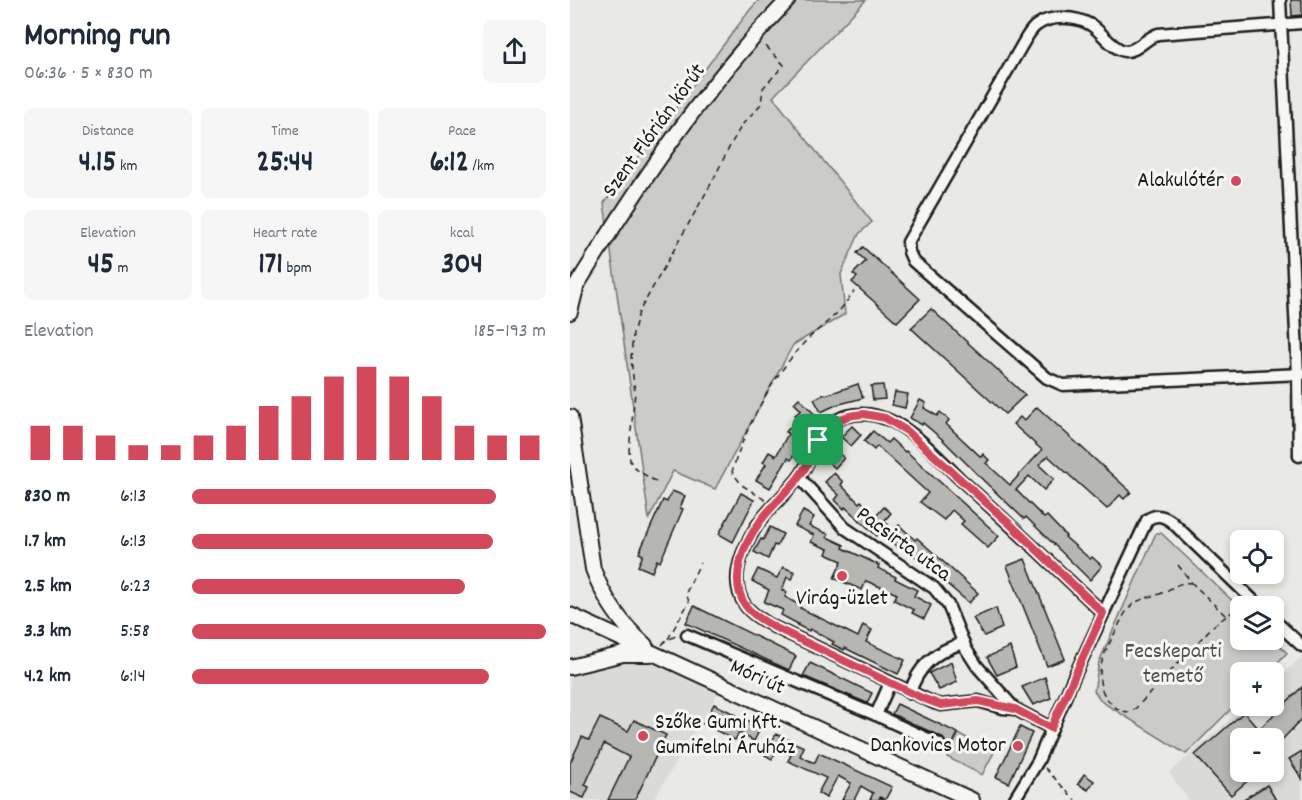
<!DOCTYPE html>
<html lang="en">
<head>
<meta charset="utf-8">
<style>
  body { margin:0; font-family:Dekko,sans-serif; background:#f6f6f7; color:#1f2937; height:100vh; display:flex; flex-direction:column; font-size:22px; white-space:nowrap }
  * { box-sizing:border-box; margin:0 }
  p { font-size:20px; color:#747a83 }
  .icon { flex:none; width:33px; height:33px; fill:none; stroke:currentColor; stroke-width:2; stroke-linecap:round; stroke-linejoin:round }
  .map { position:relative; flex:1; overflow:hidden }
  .side { display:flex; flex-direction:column; background:#fff; width:570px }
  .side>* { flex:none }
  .buttons { position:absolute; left:660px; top:530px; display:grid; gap:12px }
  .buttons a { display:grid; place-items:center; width:54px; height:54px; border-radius:9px; background:#fff; box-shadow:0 3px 9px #0003; font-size:30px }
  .pin { position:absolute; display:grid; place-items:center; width:51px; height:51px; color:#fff; margin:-26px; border-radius:12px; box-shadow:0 3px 9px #0006 }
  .round { display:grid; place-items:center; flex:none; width:63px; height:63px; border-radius:9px; background:#f6f6f7 }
  .head { display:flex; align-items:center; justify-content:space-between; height:102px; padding:0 24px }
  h1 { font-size:33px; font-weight:700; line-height:45px }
  .metrics { display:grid; grid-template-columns:repeat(3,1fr); gap:9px; height:102px; padding:6px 24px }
  .metrics div { display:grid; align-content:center; border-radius:9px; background:#f6f6f7; text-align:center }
  .metrics b { font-size:30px; font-weight:700 }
  .metrics small { font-size:16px; font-weight:400 }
  .metrics p { font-size:16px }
  .chart { height:168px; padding:12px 24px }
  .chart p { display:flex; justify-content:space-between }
  .chart svg { width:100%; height:108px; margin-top:6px; stroke:#d1495b; stroke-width:6 }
  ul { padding:0 24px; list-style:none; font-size:20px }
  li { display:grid; grid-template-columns:96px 72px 1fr; align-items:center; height:45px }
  li i { height:15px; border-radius:8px; background:#d1495b }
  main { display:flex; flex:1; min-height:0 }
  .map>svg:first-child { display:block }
  .built { fill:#dadad6; fill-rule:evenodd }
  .green { fill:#cbcbc7; stroke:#747472; stroke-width:1.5 }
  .building { fill:#b6b6b3; stroke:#1c1c1c; stroke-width:1.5 }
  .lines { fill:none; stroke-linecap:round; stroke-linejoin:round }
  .minor-casing { stroke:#1c1c1c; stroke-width:15 }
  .major-casing { stroke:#1c1c1c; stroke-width:18 }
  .path { stroke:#1c1c1c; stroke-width:1.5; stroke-dasharray:6 4.5; stroke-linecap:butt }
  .minor { stroke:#f6f6f2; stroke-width:10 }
  .major { stroke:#f6f6f2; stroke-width:14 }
  .route-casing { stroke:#fff; stroke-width:12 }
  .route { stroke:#d1495b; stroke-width:8 }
  .poi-dot { fill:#d1495b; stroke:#f6f6f2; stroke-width:2 }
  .labels { text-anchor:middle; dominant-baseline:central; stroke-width:6; stroke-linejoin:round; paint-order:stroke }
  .street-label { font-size:22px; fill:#1c1c1c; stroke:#f6f6f2 }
  .poi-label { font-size:22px; fill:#1c1c1c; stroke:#f6f6f2; text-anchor:end }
  .park-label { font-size:22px; fill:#51514f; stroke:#f6f6f2 }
</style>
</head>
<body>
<main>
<section class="side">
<div class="head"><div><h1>Morning run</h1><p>06:36 · 5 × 830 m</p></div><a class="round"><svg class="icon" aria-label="share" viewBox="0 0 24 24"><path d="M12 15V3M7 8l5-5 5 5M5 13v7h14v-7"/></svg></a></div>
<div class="metrics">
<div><p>Distance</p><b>4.15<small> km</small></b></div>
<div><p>Time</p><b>25:44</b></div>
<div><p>Pace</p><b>6:12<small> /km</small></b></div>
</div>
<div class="metrics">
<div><p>Elevation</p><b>45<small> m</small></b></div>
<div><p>Heart rate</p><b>171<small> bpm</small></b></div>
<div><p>kcal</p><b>304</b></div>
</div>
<div class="chart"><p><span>Elevation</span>185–193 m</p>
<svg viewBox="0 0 160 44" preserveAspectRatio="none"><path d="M5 44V30M15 44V30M25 44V34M35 44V38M45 44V38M55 44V34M65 44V30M75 44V22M85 44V18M95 44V10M105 44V6M115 44V10M125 44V18M135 44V30M145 44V34M155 44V34"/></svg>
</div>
<ul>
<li><b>830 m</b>6:13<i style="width:86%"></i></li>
<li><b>1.7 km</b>6:13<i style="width:85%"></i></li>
<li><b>2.5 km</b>6:23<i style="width:77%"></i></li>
<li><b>3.3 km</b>5:58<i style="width:100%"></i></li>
<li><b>4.2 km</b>6:14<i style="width:84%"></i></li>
</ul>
</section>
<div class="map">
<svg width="732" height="800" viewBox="0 0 732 800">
  <rect width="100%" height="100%" fill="#e9e9e5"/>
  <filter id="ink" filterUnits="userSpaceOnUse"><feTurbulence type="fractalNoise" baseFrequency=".0167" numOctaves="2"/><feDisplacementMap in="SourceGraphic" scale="12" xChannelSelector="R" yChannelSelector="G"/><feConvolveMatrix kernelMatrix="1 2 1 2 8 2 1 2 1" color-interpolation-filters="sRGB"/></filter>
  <g filter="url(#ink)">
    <g class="built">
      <polygon points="49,649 148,693 83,800 0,800 0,676 35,665"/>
      <path d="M 732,657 L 732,800 L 619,800 L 599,773 L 676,705 L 704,705 L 704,681 ZM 670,738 L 704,738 L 704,771 L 670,771 Z"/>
    </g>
    <g class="green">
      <polygon points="189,0 296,0 203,97 302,222 289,234 271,274 275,314 223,345 145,489 103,471 79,519 34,203 179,11"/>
      <polygon points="586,533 591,533 670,608 670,639 703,639 717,653 698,672 670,672 670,700 616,754 532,702 524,691 529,662"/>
      <polygon points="389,734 424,752 412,775 377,757"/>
    </g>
    <g class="building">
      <polygon points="721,0 732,0 732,15 722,16"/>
      <polygon points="293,247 350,299 327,322 282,282 287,277 283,274 296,261 287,253"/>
      <polygon points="361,309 455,395 435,414 341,328"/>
      <polygon points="288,384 293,398 266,405 251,412 244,399 255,394 256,395"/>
      <polygon points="313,385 315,399 303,400 301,386"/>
      <polygon points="325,392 338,394 335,408 322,405"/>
      <polygon points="229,398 247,417 233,430 235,431 223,446 228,448 221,460 218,458 200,488 186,480 196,464 193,462 199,452 206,456 218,434 216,432 228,418 225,415 231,410 224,403"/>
      <polygon points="350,400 356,403 354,408 367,416 370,412 379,420 376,424 411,457 413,454 419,460 416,463 440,485 472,450 443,424 450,417 454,421 467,407 561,492 554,499 550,495 537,509 478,456 469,465 484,479 474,490 459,476 446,490 474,518 477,516 496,536 495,537 520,559 522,557 532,566 520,580 456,517 454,519 415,482 372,439 353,423 352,425 340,418"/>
      <polygon points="282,426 291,435 281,446 271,437"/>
      <polygon points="303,431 317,443 321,439 335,452 336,451 429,536 418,548 391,524 394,521 382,510 374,520 350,502 358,493 307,446 304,450 294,441"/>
      <polygon points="262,447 274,458 265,468 253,457"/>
      <polygon points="264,473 273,482 271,485 289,503 291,501 306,516 314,507 321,513 314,521 324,530 329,525 345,540 347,538 408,593 399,603 331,544 328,548 311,532 307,536 275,507 274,509 265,500 269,495 255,482"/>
      <polygon points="102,491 115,496 110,508 113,509 90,562 87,560 82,572 68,566 73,555 69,553 93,500 97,502"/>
      <polygon points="171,493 184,500 163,542 149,534"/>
      <polygon points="233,511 244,517 239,526 258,534 257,537 274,545 273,548 309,565 308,568 326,577 325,579 347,590 344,596 361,605 354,619 342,613 344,610 324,600 327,594 301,583 296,581 292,590 264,578 272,561 256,554 258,549 241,542 244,535 225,526"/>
      <polygon points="200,527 213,534 207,546 204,545 198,559 184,552 191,539 193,540"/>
      <polygon points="455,559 495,659 477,666 437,566"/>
      <polygon points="213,567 225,572 222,579 217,577 212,590 217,592 215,597 231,606 230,608 288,637 293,625 302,630 296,642 335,660 328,674 275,648 274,650 262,644 264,642 240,629 239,631 227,625 228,624 211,615 213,610 194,602 199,590 182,581 188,569 207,578"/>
      <polygon points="124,606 226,656 219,670 116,623"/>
      <polygon points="426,608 432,628 414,636 403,618"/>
      <polygon points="440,647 446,667 427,675 417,657"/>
      <polygon points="381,662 387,682 369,690 359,673"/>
      <polygon points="240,663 302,693 297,703 233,676"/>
      <polygon points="475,677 481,698 463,705 452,687"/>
      <polygon points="732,687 732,719 704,748 704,738 670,738 670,771 689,771 661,795 625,755 674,712 689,729"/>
      <polygon points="144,704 191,727 184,741 169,733 165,740 133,724"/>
      <polygon points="327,704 388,733 381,747 376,745 372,737 322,714"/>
      <polygon points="30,718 58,731 64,720 96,735 65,800 38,800 59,757 34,744 15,785 19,787 14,798 0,792 0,763 12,737 19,740"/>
      <polygon points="450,727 462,733 439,783 426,777"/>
      <polygon points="206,734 234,747 230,756 242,762 245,762 249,753 322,787 315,800 310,797 309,800 300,800 303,793 291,786 284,800 272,800 281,783 268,776 256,798 248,793 256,778 218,761 221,755 208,748 202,759 195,755"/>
      <polygon points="732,751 732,779 719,759"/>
      <polygon points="514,774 524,781 518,790 508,784"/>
      <polygon points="697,785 706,800 672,800"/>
    </g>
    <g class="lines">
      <g class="minor-casing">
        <g id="minor">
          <polyline points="710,0 728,375 729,456"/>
          <path d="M 732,23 L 588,34 C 577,37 567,52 555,51 C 542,49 532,32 521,25 C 506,16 481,15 467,25 C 462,28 458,35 455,40 L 338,242 L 339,252 L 343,261 L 477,378 L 493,385 L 732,374"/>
          <polyline points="229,477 275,528 364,588 378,605 396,649 407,666 445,709"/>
          <polyline points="704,620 732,646"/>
          <polyline points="117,635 306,715 369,744"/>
          <path d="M 340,693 C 348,665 367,650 394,643"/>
          <polyline points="306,715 320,683"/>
          <path d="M 481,728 L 445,709 L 433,708 L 408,701 L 371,705 L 364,703 L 204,627 C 194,621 182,615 175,605 C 158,580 173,547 188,524 C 200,507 217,493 230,476 C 242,459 246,435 264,422 C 276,414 293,412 307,416 C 340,424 366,456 390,479 C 439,523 486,568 533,613"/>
          <path d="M 444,800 L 468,761 L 502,681 L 577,520 C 586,513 594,516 602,522 L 689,606"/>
        </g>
      </g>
      <g class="major-casing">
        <g id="major">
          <path d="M 0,296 C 66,189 130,91 218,0"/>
          <polyline points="0,312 6,288"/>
          <path d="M 0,417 L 23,569 C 34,599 51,624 75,645"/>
          <polyline points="0,615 402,800"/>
          <polyline points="0,667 53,654 80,654"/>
        </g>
      </g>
      <g class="path">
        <polyline points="86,482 66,469 60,461 59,450 65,393 61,359 63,333 69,312 142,182 161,144 172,125 191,104 193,88 214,65 194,44"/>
        <path d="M 195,500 L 172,485 L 162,472 C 175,428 201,379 233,344 C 243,333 256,324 267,313 C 274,306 279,298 284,291"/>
        <polyline points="608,565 622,583 656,616"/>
        <path d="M 622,583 C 610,581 603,588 592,593 C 583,597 570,598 562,605 C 555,612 551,620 547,629 C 535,650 519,681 540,702 C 545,708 551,712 560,712 L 565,709 L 643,626 L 673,604"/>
        <polyline points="98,639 119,602 116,593 130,563"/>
        <polyline points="92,645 95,641 108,635"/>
        <polyline points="475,768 505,800"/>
      </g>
      <use href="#minor" class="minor"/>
      <use href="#major" class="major"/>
    </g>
  </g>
  <g class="lines" filter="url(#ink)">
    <g class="route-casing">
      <path id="route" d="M 294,414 L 315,418 L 337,431 L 442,526 L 533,613 L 481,728 L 445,709 L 408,701 L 371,705 L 352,698 L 204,627 C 194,621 182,615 175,605 C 159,579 173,545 189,523 C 201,506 217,493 229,477 C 251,448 248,416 294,414 Z"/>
    </g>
    <use href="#route" class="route"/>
  </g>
  <g class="poi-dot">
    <circle cx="666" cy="181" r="6"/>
    <circle cx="272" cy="576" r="6"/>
    <circle cx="73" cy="736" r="6"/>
    <circle cx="448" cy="746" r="6"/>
  </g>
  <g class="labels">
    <g class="street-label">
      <text transform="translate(85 131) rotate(-54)">Szent Flórián körút</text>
      <text transform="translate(333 545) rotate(36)">Pacsirta utca</text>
      <text transform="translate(187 678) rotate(24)">Móri út</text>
    </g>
    <g class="poi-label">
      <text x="654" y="181">Alakulótér</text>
      <text x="272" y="599" text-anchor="middle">Virág-üzlet</text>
      <text x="85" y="723" text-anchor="start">Szőke Gumi Kft.<tspan x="85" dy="25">Gumifelni Áruház</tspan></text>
      <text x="436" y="746">Dankovics Motor</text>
    </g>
    <g class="park-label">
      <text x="603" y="652">Fecskeparti<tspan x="603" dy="25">temető</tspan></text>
    </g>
  </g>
</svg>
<div class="buttons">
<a><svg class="icon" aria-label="locate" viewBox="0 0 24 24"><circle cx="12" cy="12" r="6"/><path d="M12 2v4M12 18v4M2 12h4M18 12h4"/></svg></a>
<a><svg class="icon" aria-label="layers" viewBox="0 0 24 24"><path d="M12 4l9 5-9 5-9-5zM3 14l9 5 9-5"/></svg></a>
<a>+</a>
<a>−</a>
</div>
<div class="pin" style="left:248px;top:440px;background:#1e9e55"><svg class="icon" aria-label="arrive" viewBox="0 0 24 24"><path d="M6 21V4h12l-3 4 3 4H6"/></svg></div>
</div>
</main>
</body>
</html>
